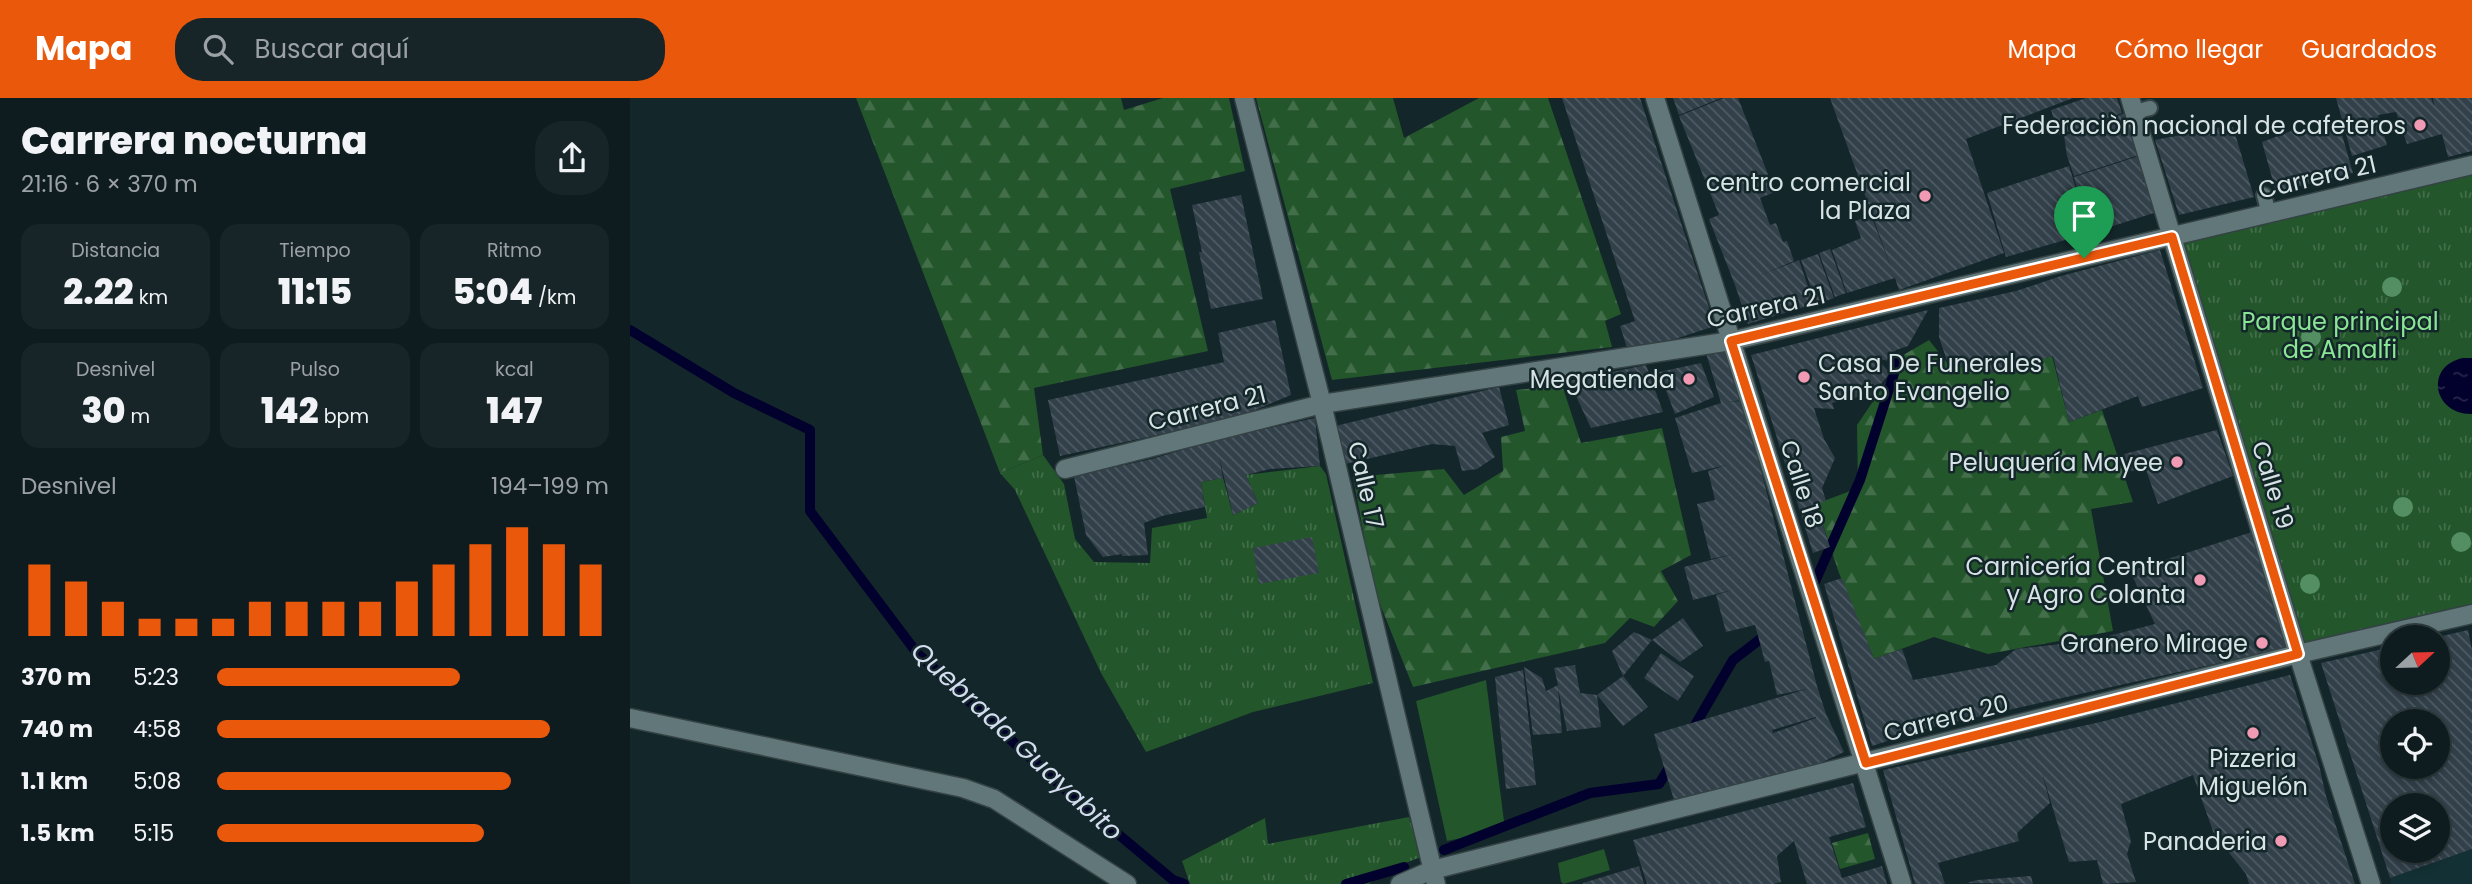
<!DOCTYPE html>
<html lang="es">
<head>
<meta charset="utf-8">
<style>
  body { margin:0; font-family:Poppins,sans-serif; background:#172528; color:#f1f3f6; height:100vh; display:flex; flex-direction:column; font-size:26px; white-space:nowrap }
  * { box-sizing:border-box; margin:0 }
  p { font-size:23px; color:#9ba1a4 }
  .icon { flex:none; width:38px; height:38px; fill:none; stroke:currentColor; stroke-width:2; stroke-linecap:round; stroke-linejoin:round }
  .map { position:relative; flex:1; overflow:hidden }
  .details { display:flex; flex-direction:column; background:#0e1c1f; width:630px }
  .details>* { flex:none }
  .needle { width:46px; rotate:68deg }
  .tools { position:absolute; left:1750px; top:527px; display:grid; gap:14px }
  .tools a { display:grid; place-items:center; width:70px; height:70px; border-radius:50%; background:#0e1c1f; box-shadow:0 4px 10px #0003,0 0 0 2px #2e3a3d; font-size:35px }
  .pin { position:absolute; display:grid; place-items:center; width:60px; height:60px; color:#fff; margin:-72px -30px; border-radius:50% 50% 50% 0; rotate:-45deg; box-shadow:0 0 7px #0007 }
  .pin .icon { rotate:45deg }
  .round { display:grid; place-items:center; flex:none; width:74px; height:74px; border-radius:28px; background:#172528 }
  .summary { display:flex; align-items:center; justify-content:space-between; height:119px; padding:0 21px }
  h1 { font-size:38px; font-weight:800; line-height:52px }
  .metrics { display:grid; grid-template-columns:repeat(3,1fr); gap:10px; height:119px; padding:7px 21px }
  .metrics div { display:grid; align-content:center; border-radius:18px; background:#172528; text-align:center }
  .metrics b { font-size:35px; font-weight:800 }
  .metrics small { font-size:19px; font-weight:400 }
  .metrics p { font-size:19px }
  .chart { height:196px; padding:14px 21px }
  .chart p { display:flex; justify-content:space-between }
  .chart svg { width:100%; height:126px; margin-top:7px; stroke:#ea580c; stroke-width:6 }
  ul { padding:0 21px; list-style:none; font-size:23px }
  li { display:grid; grid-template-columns:112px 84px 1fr; align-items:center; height:52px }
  li i { height:18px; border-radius:9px; background:#ea580c }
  header { display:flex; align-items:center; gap:42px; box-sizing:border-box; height:98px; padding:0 35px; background:#ea580c; color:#fff }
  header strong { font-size:33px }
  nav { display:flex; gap:38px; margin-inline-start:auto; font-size:24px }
  .search { width:490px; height:63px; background:#172528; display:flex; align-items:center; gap:18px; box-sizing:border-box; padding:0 24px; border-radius:28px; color:#9ba1a4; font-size:26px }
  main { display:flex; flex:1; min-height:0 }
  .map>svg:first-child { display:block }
  .built { fill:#133034 }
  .grass { fill:url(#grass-tufts) }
  .forest { fill:url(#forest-firs) }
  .garden { fill:#23562b }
  .water { fill:url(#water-ripples) }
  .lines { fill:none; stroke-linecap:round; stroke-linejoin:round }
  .stream { stroke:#02012d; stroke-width:10 }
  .building { fill:url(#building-back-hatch); fill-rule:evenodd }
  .lane-casing { stroke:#344244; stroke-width:18 }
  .street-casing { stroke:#344244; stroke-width:21 }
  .lane { stroke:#62777a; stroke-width:14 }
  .street { stroke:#62777a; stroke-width:18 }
  .tree { fill:#548f64 }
  .route-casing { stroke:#fff; stroke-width:14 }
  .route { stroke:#ea580c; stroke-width:9 }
  .poi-dot { fill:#f19ab4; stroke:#132629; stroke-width:2.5 }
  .labels { text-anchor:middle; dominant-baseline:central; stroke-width:5; stroke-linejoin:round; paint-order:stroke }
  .poi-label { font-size:24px; fill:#d7e3e4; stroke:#132629; text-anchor:end }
  .street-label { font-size:24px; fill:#d7e3e4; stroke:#132629 }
  .park-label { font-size:24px; fill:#8ae594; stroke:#132629 }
  .water-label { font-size:26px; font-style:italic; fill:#d4dcf0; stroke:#132629 }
</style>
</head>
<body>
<header>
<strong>Mapa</strong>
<div class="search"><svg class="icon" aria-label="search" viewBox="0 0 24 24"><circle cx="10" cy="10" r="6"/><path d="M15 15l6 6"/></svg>Buscar aquí</div>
<nav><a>Mapa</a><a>Cómo llegar</a><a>Guardados</a></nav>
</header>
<main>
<section class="details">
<div class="summary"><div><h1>Carrera nocturna</h1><p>21:16 · 6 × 370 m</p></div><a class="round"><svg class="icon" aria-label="share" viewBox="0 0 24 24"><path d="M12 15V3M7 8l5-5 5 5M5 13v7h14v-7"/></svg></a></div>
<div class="metrics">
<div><p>Distancia</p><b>2.22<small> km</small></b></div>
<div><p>Tiempo</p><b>11:15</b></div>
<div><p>Ritmo</p><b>5:04<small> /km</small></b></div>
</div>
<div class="metrics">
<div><p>Desnivel</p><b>30<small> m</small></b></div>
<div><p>Pulso</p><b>142<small> bpm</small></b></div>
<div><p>kcal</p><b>147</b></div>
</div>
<div class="chart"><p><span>Desnivel</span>194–199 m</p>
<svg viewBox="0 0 160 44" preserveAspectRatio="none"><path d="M5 44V19M15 44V25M25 44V32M35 44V38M45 44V38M55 44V38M65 44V32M75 44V32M85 44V32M95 44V32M105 44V25M115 44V19M125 44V12M135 44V6M145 44V12M155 44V19"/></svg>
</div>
<ul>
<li><b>370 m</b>5:23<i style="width:62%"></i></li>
<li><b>740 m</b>4:58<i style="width:85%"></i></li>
<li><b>1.1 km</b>5:08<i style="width:75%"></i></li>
<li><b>1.5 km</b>5:15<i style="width:68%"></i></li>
</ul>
</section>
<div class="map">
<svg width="1842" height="786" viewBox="0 0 1842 786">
  <defs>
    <pattern id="grass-tufts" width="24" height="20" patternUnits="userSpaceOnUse" patternTransform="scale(1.75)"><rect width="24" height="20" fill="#23562b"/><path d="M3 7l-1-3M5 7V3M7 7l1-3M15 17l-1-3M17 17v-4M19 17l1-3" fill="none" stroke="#426e4a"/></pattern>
    <pattern id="forest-firs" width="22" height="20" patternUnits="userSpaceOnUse" patternTransform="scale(1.75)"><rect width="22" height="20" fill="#23562b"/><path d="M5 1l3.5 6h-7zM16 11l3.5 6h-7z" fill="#426e4a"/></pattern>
    <pattern id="water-ripples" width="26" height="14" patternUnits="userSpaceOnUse" patternTransform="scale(1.75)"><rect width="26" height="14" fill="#02012d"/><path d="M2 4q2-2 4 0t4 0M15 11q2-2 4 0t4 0" fill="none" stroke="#26264b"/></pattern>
    <pattern id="building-back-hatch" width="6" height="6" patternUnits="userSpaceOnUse" patternTransform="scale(1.75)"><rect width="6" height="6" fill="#32404a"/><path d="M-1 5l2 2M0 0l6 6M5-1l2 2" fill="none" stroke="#4f5b64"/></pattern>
  </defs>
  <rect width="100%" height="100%" fill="#132629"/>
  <polygon class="built" points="1842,751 1842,786 1761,786 1760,780"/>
  <g class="grass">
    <polygon points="1842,67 1842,516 1668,556 1542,139"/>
    <polygon points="413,357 434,386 445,441 464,464 520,465 522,430 577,420 571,384 593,380 603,417 628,405 616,377 690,368 696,376 743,585 623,614 516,654 471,575 385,392 370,375"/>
    <polygon points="779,719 791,759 752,774 739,786 560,786 552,763 635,720 638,746"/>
  </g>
  <g class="forest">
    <polygon points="226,0 491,0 494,12 533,0 599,0 615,73 540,91 578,253 404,290 413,357 370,375"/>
    <polygon points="626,0 763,0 774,40 849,0 918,0 991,216 975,223 982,249 702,282"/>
    <polygon points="1299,242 1318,266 1365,275 1422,258 1439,324 1472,312 1503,404 1461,411 1483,533 1358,556 1304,539 1244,561 1209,475 1186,406 1228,390 1227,327 1275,256"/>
    <polygon points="932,287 951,345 1032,330 1061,457 1031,473 1048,503 1024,529 1000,520 975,545 783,589 744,491 723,379 814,371 834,397 873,373 871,339 895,333 886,292"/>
    <polygon points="1238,735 1245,761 1210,771 1202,745"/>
  </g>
  <g class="garden">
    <polygon points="856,582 875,731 817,743 786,603"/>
    <polygon points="974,751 980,772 934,786 931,784 928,765"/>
  </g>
  <path class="water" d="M 1833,260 L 1842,260 L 1842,316 C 1803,317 1794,268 1833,260 Z"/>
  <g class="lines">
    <g class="stream">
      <polyline points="0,232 104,295 180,332 180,413 287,555 433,690 543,782 554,786"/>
      <polyline points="1180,495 1230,382 1268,263"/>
      <polyline points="1061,634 1103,562 1137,536"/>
      <polyline points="814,752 960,695 1029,686 1042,665"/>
      <polyline points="716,786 774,769"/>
    </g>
  </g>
  <g class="building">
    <polygon points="932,0 1010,0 1085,228 999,256 990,228 1005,223"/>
    <polygon points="1043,0 1091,0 1049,17"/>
    <polygon points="1094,0 1108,0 1145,94 1130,100 1140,127 1146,125 1153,144 1157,143 1164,163 1131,177 1169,162 1184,206 1118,226 1105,187 1079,121 1089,117 1049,18"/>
    <polygon points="1200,0 1443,0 1336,41 1374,155 1269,192 1265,180 1217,195 1202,152 1231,140 1225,123 1241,117 1263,175"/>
    <polygon points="1456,0 1487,0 1492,15 1429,37 1421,12"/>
    <polygon points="1706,0 1801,0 1804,8 1803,0 1842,0 1842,53 1818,59 1812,36 1777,46 1766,14 1748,17 1757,47 1722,58"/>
    <polygon points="1495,15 1509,57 1444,78 1437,58 1434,38"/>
    <polygon points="1709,26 1723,75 1646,94 1632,44 1667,31 1669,36"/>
    <polygon points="1591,29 1603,29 1624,99 1549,117 1525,42"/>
    <polygon points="1509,58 1517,81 1510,85 1517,82 1527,114 1461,135 1458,124 1460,135 1376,159 1357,95 1439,68 1450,103 1444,79"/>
    <polygon points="611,97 633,201 581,211 569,154 572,154 562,107"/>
    <polygon points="1200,151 1216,195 1205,199 1189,155"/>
    <polygon points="1530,152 1573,290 1512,309 1508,298 1439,324 1423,258 1365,275 1318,266 1309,239 1309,210 1386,193 1431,178"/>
    <polygon points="1188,156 1204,200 1187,206 1171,162"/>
    <polygon points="1298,212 1278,248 1266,252 1260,263 1247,261 1260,275 1238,302 1236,297 1202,305 1204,311 1184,310 1194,341 1205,360 1192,390 1196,403 1186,406 1200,449 1183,455 1121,257"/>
    <polygon points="645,222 661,297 606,320 430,358 418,302 594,264 588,235"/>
    <path d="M 1095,252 L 1112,302 L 1097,304 L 1113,303 L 1187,588 L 1196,616 L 1214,654 L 1158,680 L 1047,712 L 1024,636 L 1177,591 L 1147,597 L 1139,563 L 1135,564 L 1125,527 L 1096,534 L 1086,497 L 1102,492 L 1063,502 L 1054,469 L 1104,456 L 1081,461 L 1067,406 L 1085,402 L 1078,373 L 1096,367 L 1062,375 L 1045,320 L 1091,305 L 1076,255 ZM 1186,619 L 1186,620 L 1143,635 L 1142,632 Z"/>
    <polygon points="1071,265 1084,299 1045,316 1029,274"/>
    <polygon points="1016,267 1033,314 961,330 939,283"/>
    <polygon points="869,289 879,327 852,335 865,359 847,371 832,373 825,348 802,346 715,366 705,328"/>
    <polygon points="685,320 690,368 640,371 616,377 628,405 603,417 589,358 593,380 571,384 575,409 532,418 514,425 518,457 492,458 492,456 473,459 456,437 444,378 522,361 586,342"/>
    <polygon points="1587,332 1603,378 1528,406 1516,372 1500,373 1494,356"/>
    <polygon points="1622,434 1656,550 1298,630 1242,648 1194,486 1212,480 1244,561 1272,551 1283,582 1366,567 1386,551 1459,543 1525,526 1500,473"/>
    <polygon points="682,439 689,475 629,486 623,450"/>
    <polygon points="1053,520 1073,548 1050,564 1022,542"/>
    <path d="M 1838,532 L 1842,552 L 1842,751 L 1760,780 L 1691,565 L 1762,549 L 1762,584 L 1808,584 L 1808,539 ZM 1762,623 L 1808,623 L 1808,668 L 1762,668 ZM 1762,707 L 1808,707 L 1808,752 L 1762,752 Z"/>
    <polygon points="1004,534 1022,542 993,578 982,553"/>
    <polygon points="1031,555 1064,578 1048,603 1014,580"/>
    <polygon points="945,567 950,595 967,597 993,578 1018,609 993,628 967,597 971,629 937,633 928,590 932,635 903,637 894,569 912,580 916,593 928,587 924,570"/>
    <polygon points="893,572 906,687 876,691 865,579"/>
    <polygon points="1660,577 1689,667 1696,698 1725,786 1619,786 1616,776 1584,736 1563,677 1491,706 1501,743 1497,756 1506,784 1473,786 1467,762 1439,764 1411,671 1420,705 1387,735 1389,743 1308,765 1315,786 1285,786 1253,672 1466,625"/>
    <polygon points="1223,685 1236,729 1199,739 1212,780 1252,768 1257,786 1177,786 1164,743 1147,758 1151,784 1143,786 1017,786 1003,742"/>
    <polygon points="1009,768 1014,786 953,786 953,785"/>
    <polygon points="1401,778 1403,786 1337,785 1347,782"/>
  </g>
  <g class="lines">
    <g class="lane-casing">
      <g id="lane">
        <polyline points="1505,14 1520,10"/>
        <polyline points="1634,97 1639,116"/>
      </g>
    </g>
    <g class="street-casing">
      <g id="street">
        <polyline points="614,0 692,306 806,786"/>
        <polyline points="1025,0 1272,786"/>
        <polyline points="1500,0 1668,556 1741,786"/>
        <polyline points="435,371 692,306 1101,243 1842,67"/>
        <polyline points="0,620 333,690 364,701 497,786"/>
        <polyline points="770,786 802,772 1668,556 1842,516"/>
      </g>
    </g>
    <use href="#lane" class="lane"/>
    <use href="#street" class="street"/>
  </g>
  <g class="tree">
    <circle cx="1762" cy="189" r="10"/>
    <circle cx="1681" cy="239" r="10"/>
    <circle cx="1773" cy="409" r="10"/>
    <circle cx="1831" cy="444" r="10"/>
    <circle cx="1680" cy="486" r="10"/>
  </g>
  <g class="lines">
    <g class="route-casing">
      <polygon id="route" points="1542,139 1668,556 1236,665 1101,243"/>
    </g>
    <use href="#route" class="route"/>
  </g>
  <g class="poi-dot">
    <circle cx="1790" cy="27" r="7"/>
    <circle cx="1295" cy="98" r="7"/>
    <circle cx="1174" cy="279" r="7"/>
    <circle cx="1059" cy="281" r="7"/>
    <circle cx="1547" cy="364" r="7"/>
    <circle cx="1570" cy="482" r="7"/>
    <circle cx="1632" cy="545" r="7"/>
    <circle cx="1623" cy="635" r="7"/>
    <circle cx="1651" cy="743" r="7"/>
  </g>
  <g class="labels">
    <g class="poi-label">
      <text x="1776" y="27">Federaciòn nacional de cafeteros</text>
      <text x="1281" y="84">centro comercial<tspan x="1281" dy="28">la Plaza</tspan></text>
      <text x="1188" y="265" text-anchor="start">Casa De Funerales<tspan x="1188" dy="28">Santo Evangelio</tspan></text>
      <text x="1045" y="281">Megatienda</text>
      <text x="1533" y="364">Peluquería Mayee</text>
      <text x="1556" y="468">Carnicería Central<tspan x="1556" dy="28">y Agro Colanta</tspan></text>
      <text x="1618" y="545">Granero Mirage</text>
      <text x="1623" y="660" text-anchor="middle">Pizzeria<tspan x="1623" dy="28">Miguelón</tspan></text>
      <text x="1637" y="743">Panaderia</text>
    </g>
    <g class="street-label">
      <text transform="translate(1687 79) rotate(-13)">Carrera 21</text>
      <text transform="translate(1136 209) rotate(-12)">Carrera 21</text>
      <text transform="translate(577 310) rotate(-14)">Carrera 21</text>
      <text transform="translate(1172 386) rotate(72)">Calle 18</text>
      <text transform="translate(736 387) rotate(77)">Calle 17</text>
      <text transform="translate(1643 387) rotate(73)">Calle 19</text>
      <text transform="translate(1316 620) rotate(-14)">Carrera 20</text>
    </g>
    <g class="park-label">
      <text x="1710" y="223">Parque principal<tspan x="1710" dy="28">de Amalfi</tspan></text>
    </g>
    <g class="water-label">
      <text transform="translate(387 643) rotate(43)">Quebrada Guayabito</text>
    </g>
  </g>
</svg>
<div class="tools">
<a><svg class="needle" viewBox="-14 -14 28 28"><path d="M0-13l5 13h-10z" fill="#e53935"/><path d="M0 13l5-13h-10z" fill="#9ba1a4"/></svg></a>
<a><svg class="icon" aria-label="locate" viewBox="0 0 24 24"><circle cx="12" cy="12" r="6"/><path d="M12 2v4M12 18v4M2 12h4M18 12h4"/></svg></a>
<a><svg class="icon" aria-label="layers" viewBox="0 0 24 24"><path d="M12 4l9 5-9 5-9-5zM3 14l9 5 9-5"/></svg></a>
</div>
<div class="pin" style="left:1454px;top:160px;background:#1e9e55"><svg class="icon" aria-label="arrive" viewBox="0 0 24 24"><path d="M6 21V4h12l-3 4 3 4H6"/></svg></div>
</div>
</main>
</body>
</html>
